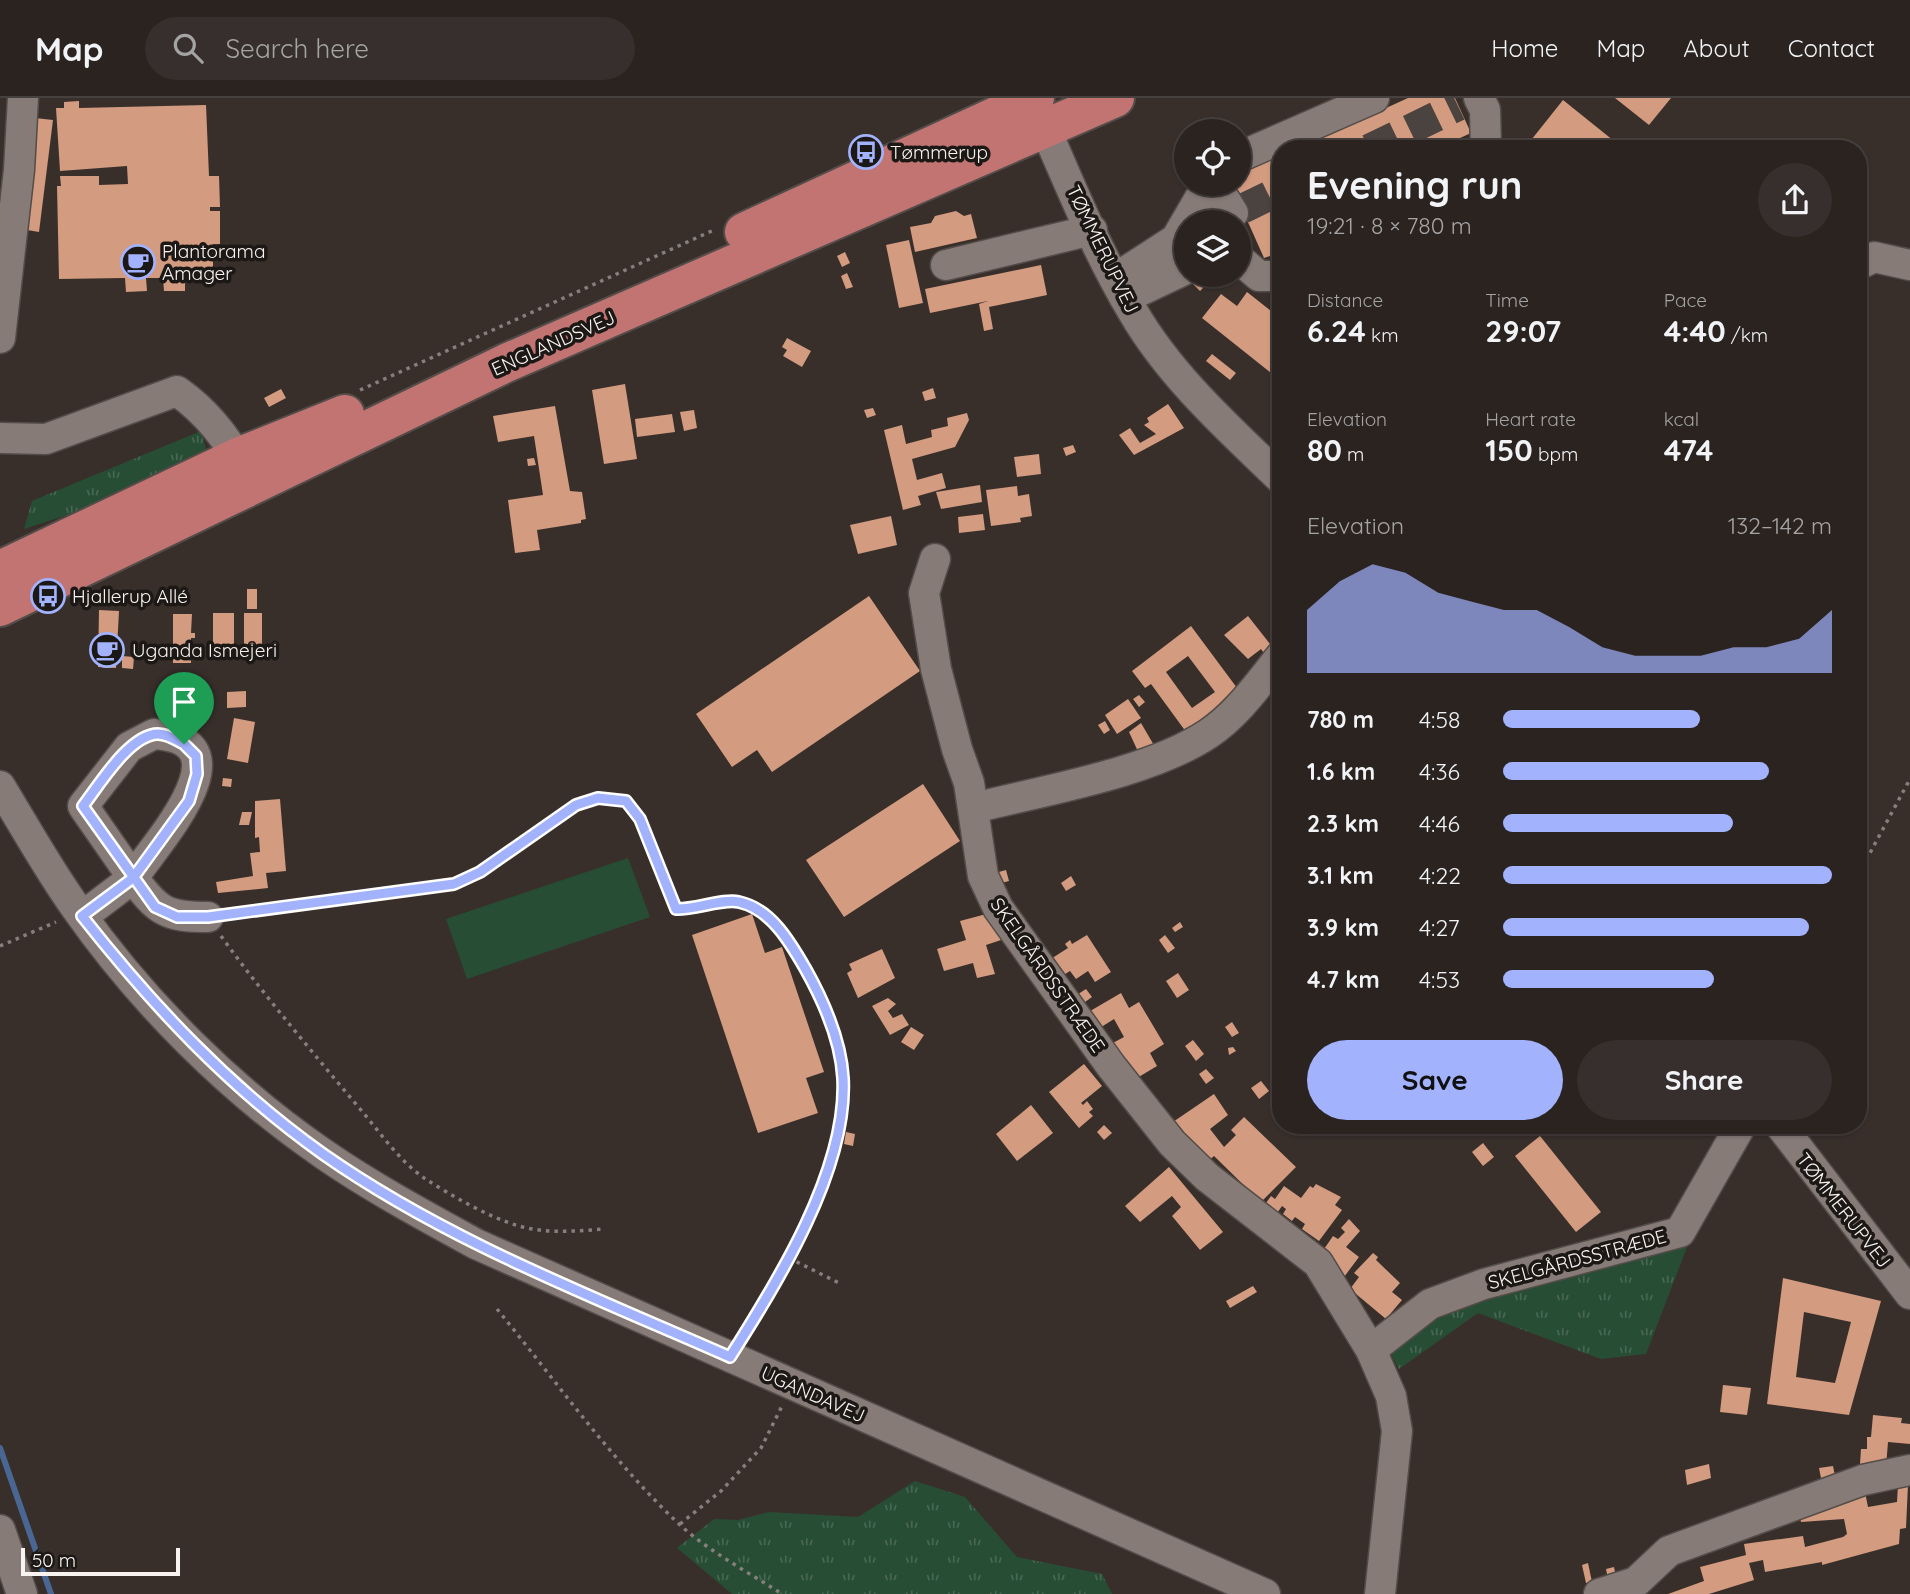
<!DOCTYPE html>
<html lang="en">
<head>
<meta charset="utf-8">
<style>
  body { margin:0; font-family:Quicksand,sans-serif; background:#362f2d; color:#f1f3f6; height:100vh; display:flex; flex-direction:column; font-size:26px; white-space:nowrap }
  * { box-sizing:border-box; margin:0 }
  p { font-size:23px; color:#a5a4a5 }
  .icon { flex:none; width:38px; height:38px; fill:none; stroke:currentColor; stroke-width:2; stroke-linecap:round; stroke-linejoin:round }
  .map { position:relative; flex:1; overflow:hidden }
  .sheet { position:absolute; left:1272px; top:42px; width:595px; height:994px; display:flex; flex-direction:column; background:#2a2320; border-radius:28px; box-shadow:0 2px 5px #0004,0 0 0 2px #46403e }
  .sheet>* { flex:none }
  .tools { position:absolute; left:1174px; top:21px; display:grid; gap:14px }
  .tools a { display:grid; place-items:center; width:77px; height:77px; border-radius:50%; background:#2a2320; box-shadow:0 2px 5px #0004,0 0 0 2px #46403e; font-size:35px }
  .scale { position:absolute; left:21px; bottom:18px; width:159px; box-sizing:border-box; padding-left:7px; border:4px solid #f9f3f0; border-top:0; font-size:19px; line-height:24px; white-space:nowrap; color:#f9f3f0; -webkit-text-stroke:5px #1c1816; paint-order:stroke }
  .pin { position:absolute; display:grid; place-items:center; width:60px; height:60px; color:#fff; margin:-72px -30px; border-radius:50% 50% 50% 0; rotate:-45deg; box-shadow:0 0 7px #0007 }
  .pin .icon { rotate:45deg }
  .round { display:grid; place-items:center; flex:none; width:74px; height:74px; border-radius:37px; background:#362f2d }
  .head { display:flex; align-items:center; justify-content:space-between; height:119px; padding:0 35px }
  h1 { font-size:38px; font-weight:800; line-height:52px }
  .figures { display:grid; grid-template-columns:repeat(3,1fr); gap:10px; height:119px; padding:7px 35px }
  .figures div { display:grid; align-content:center }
  .figures b { font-size:30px; font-weight:800 }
  .figures small { font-size:19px; font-weight:400 }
  .figures p { font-size:19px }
  .chart { height:196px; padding:14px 35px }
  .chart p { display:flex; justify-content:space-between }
  .chart svg { width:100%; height:126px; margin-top:7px; fill:#a2b2fd; opacity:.7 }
  .action { display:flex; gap:14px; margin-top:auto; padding:14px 35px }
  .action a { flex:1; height:80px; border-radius:42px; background:#a2b2fd; color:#111; font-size:28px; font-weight:800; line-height:80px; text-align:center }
  .action a+a { background:#362f2d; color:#f1f3f6 }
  ul { padding:0 35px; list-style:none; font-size:23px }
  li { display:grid; grid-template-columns:112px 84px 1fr; align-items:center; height:52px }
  li i { height:18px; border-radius:9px; background:#a2b2fd }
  header { display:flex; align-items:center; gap:42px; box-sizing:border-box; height:98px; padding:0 35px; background:#2a2320; border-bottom:2px solid #46403e }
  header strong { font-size:33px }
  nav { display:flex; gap:38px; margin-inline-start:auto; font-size:24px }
  .search { width:490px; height:63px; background:#362f2d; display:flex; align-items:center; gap:18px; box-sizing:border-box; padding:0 24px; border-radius:38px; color:#a5a4a5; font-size:26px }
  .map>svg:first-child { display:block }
  .grass { fill:url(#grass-tufts) }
  .pitch { fill:#274d35 }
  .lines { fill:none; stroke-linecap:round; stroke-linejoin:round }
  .stream { stroke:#4a6692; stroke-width:6 }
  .building { fill:#d39b7f; fill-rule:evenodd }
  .minor-tunnel { stroke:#4b433f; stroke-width:30; stroke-dasharray:30 15; stroke-linecap:butt }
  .minor-casing { stroke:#534c48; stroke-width:33 }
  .major-casing { stroke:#534c48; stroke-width:42 }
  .path { stroke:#877f7c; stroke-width:3.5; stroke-dasharray:3.5 5; stroke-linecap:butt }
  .minor { stroke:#867b77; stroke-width:30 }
  .major { stroke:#c17471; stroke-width:38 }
  .route-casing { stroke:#fff; stroke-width:14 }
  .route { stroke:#a2b2fd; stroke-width:9 }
  .labels { text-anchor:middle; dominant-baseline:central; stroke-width:7; stroke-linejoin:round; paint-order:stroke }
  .poi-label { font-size:19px; fill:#f9f3f0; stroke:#1c1816; text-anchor:start }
  .street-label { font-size:19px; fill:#f9f3f0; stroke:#1c1816 }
</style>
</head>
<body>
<header>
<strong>Map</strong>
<div class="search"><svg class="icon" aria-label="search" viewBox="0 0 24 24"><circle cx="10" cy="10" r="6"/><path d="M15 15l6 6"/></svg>Search here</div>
<nav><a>Home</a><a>Map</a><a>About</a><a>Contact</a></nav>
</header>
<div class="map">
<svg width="1910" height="1496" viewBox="0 0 1910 1496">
  <defs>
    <pattern id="grass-tufts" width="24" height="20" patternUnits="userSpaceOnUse" patternTransform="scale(1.75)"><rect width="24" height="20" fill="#274d35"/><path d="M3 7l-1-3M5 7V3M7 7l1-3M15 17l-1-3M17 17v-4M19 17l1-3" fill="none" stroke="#476753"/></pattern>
  </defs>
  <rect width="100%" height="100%" fill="#382f2b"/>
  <g class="grass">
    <polygon points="201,333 206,352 70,416 24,431 32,403"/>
    <polygon points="1694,1131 1646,1256 1601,1261 1478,1215 1399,1271 1388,1251 1433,1216"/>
    <polygon points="915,1383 965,1399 1017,1459 1102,1476 1112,1496 732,1496 677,1450 714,1421 738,1422 769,1414 858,1419"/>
  </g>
  <polygon class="pitch" points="628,760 650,819 467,881 446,821"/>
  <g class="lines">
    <polyline class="stream" points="0,1350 51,1496"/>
  </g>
  <g class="building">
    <polygon points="1408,0 1455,0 1471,35 1436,51 1296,51"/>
    <polygon points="1615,0 1671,0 1649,27"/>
    <polygon points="1563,2 1624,51 1524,51"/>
    <polygon points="79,3 79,10 206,7 209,78 219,78 220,109 210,109 210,113 220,113 220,146 213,146 213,179 185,180 185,193 164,193 163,180 146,180 147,193 126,194 125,180 59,181 57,88 61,88 60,78 99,78 99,87 128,86 127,68 60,73 56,10 64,10 64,4"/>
    <polygon points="35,20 53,22 39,134 21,131"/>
    <polygon points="872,49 874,53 864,58 862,54"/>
    <polygon points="1281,57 1281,163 1274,167 1270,158 1264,160 1231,86 1239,86 1239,76"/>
    <polygon points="956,113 964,118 971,116 977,140 915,154 910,129 931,125 935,118"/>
    <polygon points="909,142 923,205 899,210 886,147"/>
    <polygon points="845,154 850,165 842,169 837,158"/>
    <polygon points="1041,167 1047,197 989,209 993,231 984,233 979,206 988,203 930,215 925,191"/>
    <polygon points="847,175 853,189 846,191 841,178"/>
    <polygon points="1200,177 1208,185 1200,193 1192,185"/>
    <polygon points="1247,194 1281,221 1281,283 1202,220 1221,196 1237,208"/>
    <polygon points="787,240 811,253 802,269 783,258 787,252 782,249"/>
    <polygon points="1212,256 1236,275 1230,282 1206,263"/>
    <polygon points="625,286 637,361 604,366 592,292"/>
    <polygon points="933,290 936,300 925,303 922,294"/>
    <polygon points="281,291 286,300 269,309 264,300"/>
    <polygon points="1168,306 1184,330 1134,357 1119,337 1130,330 1140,345 1156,336 1144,327 1149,324 1147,320"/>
    <polygon points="555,308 570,393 582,394 586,421 581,422 581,425 537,432 540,452 515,455 508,402 543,397 534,338 498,344 493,318"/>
    <polygon points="873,310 876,317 867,320 864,312"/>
    <polygon points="694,312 697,330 684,333 680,314"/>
    <polygon points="967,315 969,322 955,349 912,361 917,382 942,375 946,390 918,398 921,407 903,412 884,332 902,327 906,346 932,339 931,332 948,328 947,320"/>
    <polygon points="672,316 675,334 637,339 635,321"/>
    <polygon points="1073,347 1076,354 1066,358 1063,350"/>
    <polygon points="1039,356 1041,376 1017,379 1014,359"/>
    <polygon points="534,360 536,367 528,368 527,361"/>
    <polygon points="980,387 982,404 941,411 936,394"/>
    <polygon points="1017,388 1018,398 1029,396 1032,418 1020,420 1021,424 991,428 986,392"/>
    <polygon points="983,416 985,432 959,435 958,419"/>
    <polygon points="891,418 897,447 858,456 850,427"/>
    <rect x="247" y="491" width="10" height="20"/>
    <polygon points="869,498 920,573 772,674 757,652 732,669 696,616"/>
    <polygon points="99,512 119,513 116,570 98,569"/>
    <polygon points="213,515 234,515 234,555 213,556"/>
    <rect x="244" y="515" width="18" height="40"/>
    <polygon points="173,516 192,516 191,535 195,535 195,540 191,540 191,565 173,565"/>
    <polygon points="1248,518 1274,551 1266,558 1261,551 1248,561 1224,537"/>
    <path d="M 1191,528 L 1243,598 L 1189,638 L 1151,586 L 1145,590 L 1132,573 ZM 1188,558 L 1215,594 L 1192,610 L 1166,574 Z"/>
    <polygon points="122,558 134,559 133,571 122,570"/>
    <polygon points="246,593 246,609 227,610 227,594"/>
    <polygon points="1139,597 1145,604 1139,609 1133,601"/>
    <polygon points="1128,601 1141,620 1117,636 1105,617"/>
    <polygon points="234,620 255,624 248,665 227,661"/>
    <polygon points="1105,623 1110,632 1104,636 1098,627"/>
    <polygon points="1141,625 1155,649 1141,660 1129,634"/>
    <polygon points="223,680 232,681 231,689 222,688"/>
    <polygon points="923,686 960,743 844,819 806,762"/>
    <polygon points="280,701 286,773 266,775 268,790 218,795 216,784 253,778 250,755 260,754 259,739 255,740 255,703"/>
    <polygon points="242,714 252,714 249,727 239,727"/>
    <polygon points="1006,772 1009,783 998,786 995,775"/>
    <polygon points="1071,778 1076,787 1066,793 1061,785"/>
    <polygon points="990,815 1004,841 986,847 995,876 977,880 973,865 944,873 937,851 966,842 960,823"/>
    <polygon points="752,816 765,855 782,849 824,974 806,980 818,1015 758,1035 692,837"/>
    <polygon points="1180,824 1183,829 1175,834 1172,830"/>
    <polygon points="1087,837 1111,874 1095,884 1088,873 1076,881 1070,873 1057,881 1046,864 1068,850 1065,846 1070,842 1072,846"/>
    <polygon points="1165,837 1175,850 1168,855 1159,842"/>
    <polygon points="882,851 895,880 858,900 847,875 852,872 849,866"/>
    <polygon points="1178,875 1189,892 1177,900 1166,883"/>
    <polygon points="1086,891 1092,899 1078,909 1072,900"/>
    <polygon points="1121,895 1129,910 1139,904 1164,946 1150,955 1157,968 1132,983 1107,948 1124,939 1114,921 1095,933 1085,916"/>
    <polygon points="888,900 896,906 888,913 893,920 902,916 909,927 890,937 872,908"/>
    <polygon points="1232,924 1239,935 1232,939 1225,929"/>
    <polygon points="911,929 924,937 914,952 901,944"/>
    <polygon points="1193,942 1204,956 1196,963 1185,948"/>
    <polygon points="1233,949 1236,953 1229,957 1228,950"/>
    <polygon points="1084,966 1102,988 1081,1005 1083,1007 1087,1003 1093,1011 1089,1014 1093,1018 1079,1030 1049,994"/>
    <polygon points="1206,971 1214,980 1206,986 1199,976"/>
    <polygon points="1261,983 1269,993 1259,1001 1251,990"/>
    <polygon points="1214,996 1228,1017 1210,1031 1224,1049 1236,1037 1231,1032 1244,1019 1296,1069 1261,1104 1214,1058 1202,1068 1170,1026"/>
    <polygon points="1031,1007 1053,1035 1017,1063 996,1036"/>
    <polygon points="1104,1027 1112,1035 1104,1042 1097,1034"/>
    <polygon points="1519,1027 1508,1035 1504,1028 1505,1027"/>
    <polygon points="846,1034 855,1036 853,1048 844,1046"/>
    <polygon points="1540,1038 1601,1114 1576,1134 1515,1058"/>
    <polygon points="1483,1045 1494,1059 1483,1068 1472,1054"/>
    <polygon points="1169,1069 1223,1134 1200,1152 1172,1118 1181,1109 1172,1098 1140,1124 1125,1108"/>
    <polygon points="1316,1086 1341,1099 1335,1107 1342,1112 1319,1143 1302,1131 1305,1126 1295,1119 1292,1123 1283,1116 1286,1111 1282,1108 1273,1121 1261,1112 1271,1098 1275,1101 1284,1088 1301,1100 1310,1088 1313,1090"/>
    <polygon points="1349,1121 1360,1133 1346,1149 1359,1159 1344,1179 1332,1171 1336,1164 1322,1154 1333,1138 1338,1141 1345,1134 1341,1130"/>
    <polygon points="1373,1155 1378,1159 1376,1162 1400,1185 1392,1194 1402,1202 1386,1221 1350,1191 1359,1179 1354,1175"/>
    <path d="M 1783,1180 L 1881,1203 L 1849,1317 L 1767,1306 ZM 1804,1214 L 1851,1224 L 1835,1285 L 1796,1279 Z"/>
    <polygon points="1253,1188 1257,1194 1230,1210 1226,1203"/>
    <polygon points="1723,1287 1751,1290 1747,1317 1720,1314"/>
    <polygon points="1873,1317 1902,1320 1901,1325 1910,1326 1910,1346 1888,1344 1886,1369 1860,1366 1861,1351 1867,1351 1867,1339 1871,1339"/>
    <polygon points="1709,1366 1711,1380 1687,1387 1685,1372"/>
    <polygon points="1833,1368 1835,1378 1821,1380 1819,1370"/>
    <polygon points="1898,1386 1908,1387 1906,1430 1900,1431 1899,1446 1822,1467 1822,1464 1765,1474 1763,1462 1749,1465 1754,1482 1709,1496 1668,1496 1704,1483 1700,1469 1746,1457 1744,1446 1803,1438 1805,1449 1843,1439 1847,1436 1844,1421 1801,1424 1798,1411 1864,1389 1868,1409 1897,1404"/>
    <polygon points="1588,1465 1592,1484 1586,1485 1582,1467"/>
    <polygon points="1614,1469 1616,1479 1608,1481 1606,1471"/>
  </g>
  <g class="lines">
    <g class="minor-tunnel">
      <polyline points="1369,51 1458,8"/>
      <polyline points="1242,111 1281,92"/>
    </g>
    <g class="minor-casing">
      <g id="minor">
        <polyline points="1479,0 1485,12 1486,51"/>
        <path d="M 1037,12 C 1067,79 1095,151 1133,214 C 1170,278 1228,330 1281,381"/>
        <polyline points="1239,59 1374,0"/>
        <polyline points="1215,86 1233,115"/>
        <polyline points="1239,161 1259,178 1281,178"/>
        <polyline points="946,167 1092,132"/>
        <polyline points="1858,167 1874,159 1910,167"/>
        <polyline points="1116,180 1176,141 1208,86"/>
        <polyline points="1125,200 1186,171"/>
        <polyline points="0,240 19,72 23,0"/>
        <path d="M 0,340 L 46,341 L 177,293 C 207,314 231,345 247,378"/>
        <polyline points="935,461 924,495 936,571 957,651 969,685 983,778 998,810 1111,968 1172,1045 1207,1079 1318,1165 1371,1252 1391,1298 1397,1333 1380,1496"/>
        <path d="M 154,636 C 252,643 155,746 133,780 L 83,708 L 129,649 Z"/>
        <path d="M 0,688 C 25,729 48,771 76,810 C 142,904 230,992 325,1057 C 373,1090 425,1118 476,1146 L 1265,1496"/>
        <path d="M 974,710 C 1045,692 1149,675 1208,636 C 1238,616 1259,585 1281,558"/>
        <path d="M 83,818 L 133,780 C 158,813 165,819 208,819"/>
        <polyline points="1780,1027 1910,1196"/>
        <polyline points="1371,1252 1430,1206 1484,1186 1680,1134 1741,1027"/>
        <polyline points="0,1432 22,1496"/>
        <polyline points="1599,1496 1636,1484 1669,1453 1863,1382 1910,1372"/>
      </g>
    </g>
    <g class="major-casing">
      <g id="major">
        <polyline points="744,134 1035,0"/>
        <polyline points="0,472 238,359 345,316"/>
        <polyline points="0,509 506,265 1115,0"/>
      </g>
    </g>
    <g class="path">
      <polyline points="360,292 714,132"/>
      <polyline points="1858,777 1910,681"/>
      <path d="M 230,816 L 454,786 C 498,770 561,704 599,700 C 608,699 617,701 626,703 L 640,721 L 676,811 C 694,812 724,801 739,804 C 768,810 788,841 802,865 C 822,899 840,940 843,979 C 850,1059 785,1174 743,1239"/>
      <path d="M 221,838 C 263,896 309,950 355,1005 C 377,1030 397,1061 424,1080 C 452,1098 488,1119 519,1128 C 546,1136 577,1133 605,1131"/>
      <polyline points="0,848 56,824"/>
      <polyline points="789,1160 841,1186"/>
      <path d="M 497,1211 C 556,1283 612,1363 680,1427 C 710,1454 748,1474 782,1496"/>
      <polyline points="680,1426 721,1393 761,1350 782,1308"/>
    </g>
    <use href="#minor" class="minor"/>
    <use href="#major" class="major"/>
  </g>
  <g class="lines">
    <g class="route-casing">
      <path id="route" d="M 184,646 L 196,658 L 197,676 L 189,703 L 133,780 L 82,818 C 153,908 230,990 323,1056 C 447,1143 592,1198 730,1259 C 777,1185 848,1071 843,980 C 841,943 823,902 805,870 C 790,844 771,811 739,804 C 724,800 694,812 676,811 L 640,721 L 626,703 L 598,700 L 576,707 L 480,774 L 454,786 L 208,819 L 177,819 L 155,809 L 83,708 C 99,687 130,636 158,636 C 168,636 176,642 184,646"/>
    </g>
    <use href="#route" class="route"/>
  </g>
  <defs>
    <g id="bus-ring" transform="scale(1.75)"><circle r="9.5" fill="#1c1816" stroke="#a2b2fd" stroke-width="1.5"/><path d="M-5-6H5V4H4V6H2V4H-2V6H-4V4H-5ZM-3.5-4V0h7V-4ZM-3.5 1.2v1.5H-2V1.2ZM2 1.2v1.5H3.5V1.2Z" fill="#a2b2fd"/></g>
    <g id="cafe-ring" transform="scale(1.75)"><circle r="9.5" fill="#1c1816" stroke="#a2b2fd" stroke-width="1.5"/><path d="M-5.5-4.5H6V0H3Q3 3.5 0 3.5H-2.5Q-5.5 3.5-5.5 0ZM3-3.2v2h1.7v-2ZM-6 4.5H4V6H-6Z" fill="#a2b2fd"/></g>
  </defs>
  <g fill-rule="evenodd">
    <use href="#bus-ring" x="866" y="54"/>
    <use href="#cafe-ring" x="138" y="164"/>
    <use href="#bus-ring" x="48" y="498"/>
    <use href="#cafe-ring" x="107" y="552"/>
  </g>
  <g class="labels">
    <g class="poi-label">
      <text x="890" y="54">Tømmerup</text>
      <text x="162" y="153">Plantorama<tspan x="162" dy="22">Amager</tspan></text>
      <text x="72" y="498">Hjallerup Allé</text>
      <text x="132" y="552">Uganda Ismejeri</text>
    </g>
    <g class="street-label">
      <text transform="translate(1103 151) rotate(64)">TØMMERUPVEJ</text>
      <text transform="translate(553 245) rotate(-24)">ENGLANDSVEJ</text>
      <text transform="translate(1048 877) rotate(55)">SKELGÅRDSSTRÆDE</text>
      <text transform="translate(1844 1112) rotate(52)">TØMMERUPVEJ</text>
      <text transform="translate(1577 1161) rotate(-15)">SKELGÅRDSSTRÆDE</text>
      <text transform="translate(813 1296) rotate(24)">UGANDAVEJ</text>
    </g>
  </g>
</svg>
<div class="tools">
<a><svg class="icon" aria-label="locate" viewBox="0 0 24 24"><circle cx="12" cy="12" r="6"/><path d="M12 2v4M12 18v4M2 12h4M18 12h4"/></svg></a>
<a><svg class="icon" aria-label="layers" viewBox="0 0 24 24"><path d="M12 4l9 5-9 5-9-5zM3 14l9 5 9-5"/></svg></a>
</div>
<div class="scale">50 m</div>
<div class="pin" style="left:184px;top:646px;background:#1e9e55"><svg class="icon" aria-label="arrive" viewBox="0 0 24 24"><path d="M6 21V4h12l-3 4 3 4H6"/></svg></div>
<section class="sheet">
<div class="head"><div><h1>Evening run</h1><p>19:21 · 8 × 780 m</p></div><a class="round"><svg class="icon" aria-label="share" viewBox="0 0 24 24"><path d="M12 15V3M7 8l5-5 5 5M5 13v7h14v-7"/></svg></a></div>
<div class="figures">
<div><p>Distance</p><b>6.24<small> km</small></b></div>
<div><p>Time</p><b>29:07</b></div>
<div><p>Pace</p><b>4:40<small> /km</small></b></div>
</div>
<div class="figures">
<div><p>Elevation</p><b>80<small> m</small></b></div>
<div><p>Heart rate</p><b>150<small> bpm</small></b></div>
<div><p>kcal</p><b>474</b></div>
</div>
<div class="chart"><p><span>Elevation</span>132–142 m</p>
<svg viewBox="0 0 160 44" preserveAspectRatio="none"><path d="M0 44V22L10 12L20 6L30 9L40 16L50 19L60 22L70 22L80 28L90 35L100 38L110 38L120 38L130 35L140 35L150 32L160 22V44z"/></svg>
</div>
<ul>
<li><b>780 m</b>4:58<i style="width:60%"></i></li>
<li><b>1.6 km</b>4:36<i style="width:81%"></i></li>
<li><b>2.3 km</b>4:46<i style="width:70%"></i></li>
<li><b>3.1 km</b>4:22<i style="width:100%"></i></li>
<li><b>3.9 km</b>4:27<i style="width:93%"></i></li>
<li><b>4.7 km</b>4:53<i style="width:64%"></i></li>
</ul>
<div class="action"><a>Save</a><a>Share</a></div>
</section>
</div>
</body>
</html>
